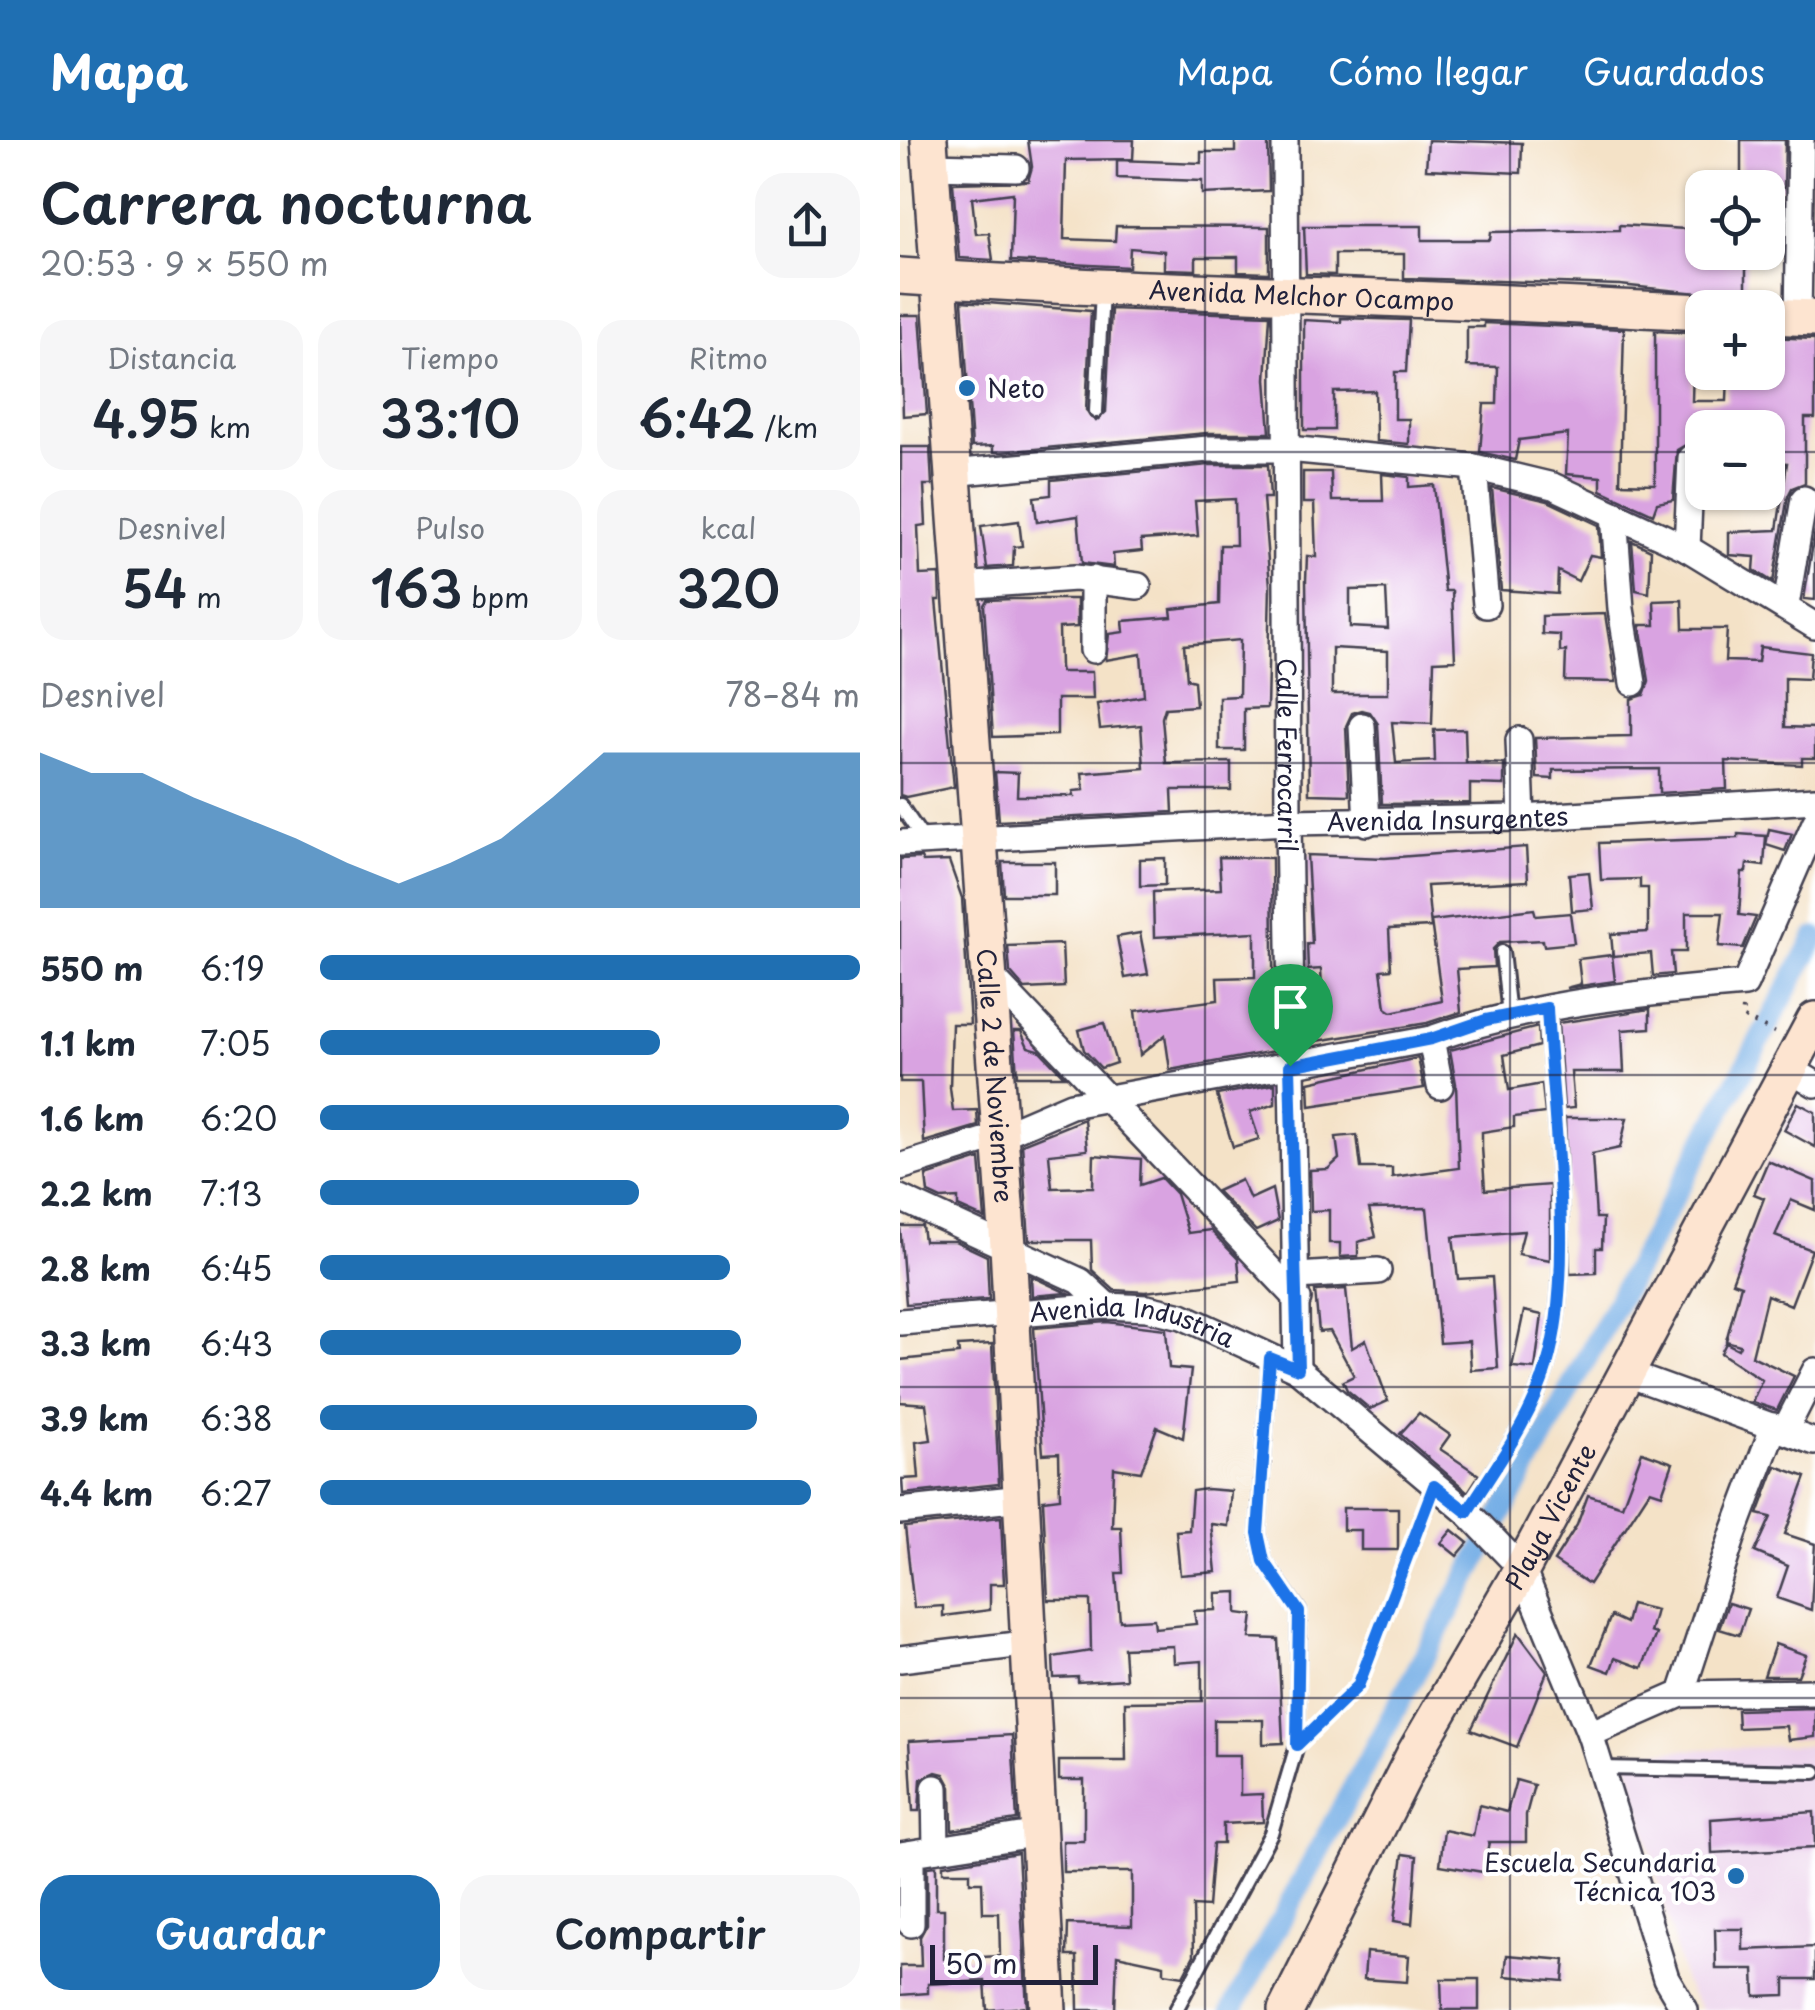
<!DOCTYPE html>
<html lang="es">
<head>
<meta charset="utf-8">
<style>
  body { margin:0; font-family:"Playpen Sans",sans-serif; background:#f6f6f7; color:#1f2937; height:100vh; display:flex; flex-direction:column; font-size:38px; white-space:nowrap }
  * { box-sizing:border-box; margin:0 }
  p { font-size:32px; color:#747a83 }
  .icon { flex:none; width:55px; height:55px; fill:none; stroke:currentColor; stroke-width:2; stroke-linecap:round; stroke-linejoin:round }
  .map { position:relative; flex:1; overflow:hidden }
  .drawer { display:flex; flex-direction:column; background:#fff; width:900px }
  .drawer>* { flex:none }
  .fabs { position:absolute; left:785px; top:30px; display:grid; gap:20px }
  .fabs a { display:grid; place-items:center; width:100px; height:100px; border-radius:20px; background:#fff; box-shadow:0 2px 8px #0004; font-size:50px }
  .scale { position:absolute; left:30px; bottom:25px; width:168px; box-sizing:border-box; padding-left:10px; border:5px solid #22223b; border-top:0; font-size:28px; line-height:35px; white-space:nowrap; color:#22223b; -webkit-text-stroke:8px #fff; paint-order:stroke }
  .pin { position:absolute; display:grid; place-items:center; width:85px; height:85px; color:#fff; margin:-102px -42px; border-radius:50% 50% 50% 0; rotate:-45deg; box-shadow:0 0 10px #0007 }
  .pin .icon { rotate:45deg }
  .round { display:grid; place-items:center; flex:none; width:105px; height:105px; border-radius:30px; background:#f6f6f7 }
  .overview { display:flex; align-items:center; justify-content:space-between; height:170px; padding:0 40px }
  h1 { font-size:55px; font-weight:600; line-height:75px }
  .metrics { display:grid; grid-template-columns:repeat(3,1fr); gap:15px; height:170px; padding:10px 40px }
  .metrics div { display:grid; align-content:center; border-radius:25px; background:#f6f6f7; text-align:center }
  .metrics b { font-size:50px; font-weight:600 }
  .metrics small { font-size:28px; font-weight:400 }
  .metrics p { font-size:28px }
  .chart { height:280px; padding:20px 40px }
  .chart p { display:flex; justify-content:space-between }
  .chart svg { width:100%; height:180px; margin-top:10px; fill:#1f6fb2; opacity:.7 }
  .primary-button { display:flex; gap:20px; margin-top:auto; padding:20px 40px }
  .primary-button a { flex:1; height:115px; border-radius:30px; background:#1f6fb2; color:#fff; font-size:40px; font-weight:600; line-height:115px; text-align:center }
  .primary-button a+a { background:#f6f6f7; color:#1f2937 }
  ul { padding:0 40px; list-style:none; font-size:32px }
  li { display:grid; grid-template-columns:160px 120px 1fr; align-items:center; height:75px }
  li i { height:25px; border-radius:12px; background:#1f6fb2 }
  header { display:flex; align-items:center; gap:60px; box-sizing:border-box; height:140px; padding:0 50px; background:#1f6fb2; color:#fff }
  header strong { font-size:48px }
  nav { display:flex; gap:55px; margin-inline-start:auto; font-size:35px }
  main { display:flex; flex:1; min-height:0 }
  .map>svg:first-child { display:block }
  .built { fill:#ebd1eb }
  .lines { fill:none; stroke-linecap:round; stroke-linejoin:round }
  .canal { stroke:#76afe6; stroke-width:22 }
  .building { fill:#d9a3e1; fill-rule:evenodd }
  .lane-casing { stroke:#423f50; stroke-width:18 }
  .street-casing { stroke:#423f50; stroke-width:30 }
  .secondary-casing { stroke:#423f50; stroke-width:40 }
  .path { stroke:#423f50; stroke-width:4; stroke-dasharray:2.5 8; stroke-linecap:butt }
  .lane { stroke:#fff; stroke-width:12 }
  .street { stroke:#fff; stroke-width:25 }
  .secondary { stroke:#fde4d0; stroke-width:35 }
  .route-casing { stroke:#fff; stroke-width:20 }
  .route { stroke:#1a73e8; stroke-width:12 }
  .grid { fill:none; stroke:#22223b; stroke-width:2.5; stroke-opacity:0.55 }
  .poi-dot { fill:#1f6fb2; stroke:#fff; stroke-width:4 }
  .labels { text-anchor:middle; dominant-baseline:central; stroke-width:8; stroke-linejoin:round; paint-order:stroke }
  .street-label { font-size:25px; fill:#22223b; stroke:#fff }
  .poi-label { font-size:25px; fill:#22223b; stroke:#fff; text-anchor:start }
</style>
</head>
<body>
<header>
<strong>Mapa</strong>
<nav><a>Mapa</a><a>Cómo llegar</a><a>Guardados</a></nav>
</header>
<main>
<section class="drawer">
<div class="overview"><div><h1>Carrera nocturna</h1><p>20:53 · 9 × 550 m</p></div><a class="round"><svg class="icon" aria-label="share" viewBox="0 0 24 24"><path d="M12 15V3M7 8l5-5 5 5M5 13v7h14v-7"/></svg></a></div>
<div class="metrics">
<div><p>Distancia</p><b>4.95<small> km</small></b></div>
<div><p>Tiempo</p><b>33:10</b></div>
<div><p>Ritmo</p><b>6:42<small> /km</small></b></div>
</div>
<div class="metrics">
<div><p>Desnivel</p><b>54<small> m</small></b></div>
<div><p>Pulso</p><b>163<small> bpm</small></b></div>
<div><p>kcal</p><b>320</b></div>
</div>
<div class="chart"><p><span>Desnivel</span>78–84 m</p>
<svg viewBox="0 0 160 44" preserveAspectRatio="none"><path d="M0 44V6L10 11L20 11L30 17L40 22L50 27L60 33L70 38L80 33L90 27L100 17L110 6L120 6L130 6L140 6L150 6L160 6V44z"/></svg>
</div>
<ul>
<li><b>550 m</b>6:19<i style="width:100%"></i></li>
<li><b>1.1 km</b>7:05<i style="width:63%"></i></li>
<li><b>1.6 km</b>6:20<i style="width:98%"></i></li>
<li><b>2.2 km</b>7:13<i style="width:59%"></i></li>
<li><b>2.8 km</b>6:45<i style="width:76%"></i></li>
<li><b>3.3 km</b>6:43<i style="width:78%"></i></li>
<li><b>3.9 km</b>6:38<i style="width:81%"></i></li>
<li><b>4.4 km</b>6:27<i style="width:91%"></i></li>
</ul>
<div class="primary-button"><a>Guardar</a><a>Compartir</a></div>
</section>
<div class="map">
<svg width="915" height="1870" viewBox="0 0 915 1870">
  <rect width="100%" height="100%" fill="#fff"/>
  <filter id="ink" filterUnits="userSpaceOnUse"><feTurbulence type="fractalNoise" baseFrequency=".01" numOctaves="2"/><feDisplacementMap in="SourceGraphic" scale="20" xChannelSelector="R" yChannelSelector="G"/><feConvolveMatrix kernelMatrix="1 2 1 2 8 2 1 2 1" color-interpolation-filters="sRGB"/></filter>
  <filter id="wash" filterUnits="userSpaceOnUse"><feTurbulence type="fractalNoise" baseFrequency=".0048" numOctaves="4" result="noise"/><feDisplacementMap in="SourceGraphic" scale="40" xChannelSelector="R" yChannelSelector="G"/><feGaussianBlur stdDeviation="2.25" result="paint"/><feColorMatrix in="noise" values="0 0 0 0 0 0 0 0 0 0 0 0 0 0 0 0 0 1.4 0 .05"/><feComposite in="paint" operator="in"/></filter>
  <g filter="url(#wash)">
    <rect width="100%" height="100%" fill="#f4e2c7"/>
    <polygon class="built" points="915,1605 915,1870 802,1870 784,1842 726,1612"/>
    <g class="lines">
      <polyline class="canal" points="332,1870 915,798"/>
    </g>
    <g id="blocks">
      <g class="building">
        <polygon points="128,0 234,0 233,19 166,20 164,99 215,101 216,86 369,87 369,133 338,132 338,117 296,117 296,130 264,129 264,111 230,108 229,127 111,121 113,53 72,58 76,94 89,93 93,120 59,118 53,43 128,41 132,27"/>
        <polygon points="335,0 368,0 369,51 302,54 302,41 217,38 217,20 301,23 301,12 335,12"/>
        <polygon points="528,0 622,3 621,33 526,29"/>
        <polygon points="841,0 885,0 884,48 841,48"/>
        <polygon points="719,85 802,90 802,112 846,112 846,151 817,150 817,155 720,145 504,138 504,114 435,114 435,135 406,134 404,86 522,86 522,100 590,100 591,92 719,90"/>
        <polygon points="62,161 191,171 186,270 196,281 206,272 211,169 370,175 366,239 370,293 307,293 101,312 93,312 93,306 72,307"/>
        <polygon points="0,175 20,175 27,274 3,276"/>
        <polygon points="441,178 509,180 506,232 495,232 495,279 509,279 509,304 476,301 475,251 434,252 434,290 404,290 404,180 441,182"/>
        <polygon points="584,183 724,189 720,343 755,344 755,191 794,193 792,261 827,261 828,232 868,232 868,197 915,199 915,278 905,278 905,343 892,348 888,356 873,442 854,430 855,417 829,415 829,392 877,390 887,323 868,322 868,288 802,288 802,307 791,302 777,310 773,360 757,363 753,374 701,350 701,337 666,334 668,294 619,300 615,320 580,312 584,264 597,264 598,227 567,226 567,187 584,187"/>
        <polygon points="1,307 30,307 32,345 24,345 26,385 18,386 20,435 39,434 40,460 36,460 54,647 6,657 0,655"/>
        <polygon points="309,325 368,325 370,358 363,358 370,446 367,568 344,569 344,610 319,610 319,557 339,556 340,500 284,505 287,539 294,541 296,566 265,568 262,578 266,623 331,622 331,650 272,650 273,672 99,681 95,632 118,633 117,656 174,656 173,651 184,650 182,633 244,628 241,585 200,589 197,564 244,556 241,514 206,520 209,494 224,492 223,481 272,477 271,469 319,464 320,405 336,405 335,359 295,361 298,396 241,400 242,411 213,414 214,427 182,423 178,376 137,382 134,357 151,355 151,340"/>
        <path d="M 403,332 L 431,332 L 432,361 L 483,361 L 482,334 L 509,337 L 509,347 L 534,345 L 545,451 L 552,451 L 555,520 L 534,521 L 532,584 L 492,582 L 496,623 L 535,621 L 534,590 L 565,589 L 566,622 L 604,624 L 604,645 L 570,644 L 570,663 L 482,664 L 478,584 L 470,572 L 462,570 L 452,573 L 446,586 L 449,655 L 409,654 L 406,440 L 407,416 L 416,417 L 414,363 L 403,363 ZM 486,449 L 488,489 L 450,487 L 450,450 ZM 432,508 L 488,511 L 488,554 L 432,554 Z"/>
        <polygon points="592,348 648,361 699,385 701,417 690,415 678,441 658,431 657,454 601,450"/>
        <polygon points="119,381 122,406 114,407 113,426 87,428 81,386"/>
        <polygon points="915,391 915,460 904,459"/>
        <polygon points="732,401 751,410 749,453 736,450"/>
        <polygon points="113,459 177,459 177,487 159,488 160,527 161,532 192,532 193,559 157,559 157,595 93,597 84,465 87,460"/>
        <polygon points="782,460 783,489 827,489 825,521 858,522 860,507 911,513 909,539 885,538 885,587 915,588 915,618 902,618 902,625 826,621 827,649 759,653 759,629 653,630 653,639 637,638 635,598 731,596 731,559 744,555 749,541 740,485 755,485 754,461"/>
        <polygon points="705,474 716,542 665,541 666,511 660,512 660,495 642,494 642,476"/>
        <polygon points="869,689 892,694 885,711 866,705"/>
        <polygon points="838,694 866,696 864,726 847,724 846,732 842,732 839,775 856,777 843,808 819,806 823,773 786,773 786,812 771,812 773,834 753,836 751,813 713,816 711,794 748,792 748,748 740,748 740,739 701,740 699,703 838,698"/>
        <polygon points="626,707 628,741 527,746 531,787 489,789 491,829 481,830 486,868 492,872 542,861 531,781 634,769 636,776 670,773 674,803 644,806 643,800 600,802 593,809 594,827 557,829 561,872 527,883 411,902 410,870 423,869 421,829 408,830 407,804 412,804 407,715 485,718"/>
        <polygon points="319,717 372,718 374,911 270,930 265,895 240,915 235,871 318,860 317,838 355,837 355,792 254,797 253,752 321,749"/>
        <polygon points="21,718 23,722 49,721 62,758 70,884 52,884 50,948 53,971 77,970 78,986 24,1002 21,942 0,942 0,719"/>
        <polygon points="265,718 265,745 240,746 240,719"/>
        <polygon points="102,722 155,722 155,755 104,755"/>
        <polygon points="689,732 693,769 672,771 669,734"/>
        <polygon points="240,793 248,834 225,838 217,797"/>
        <polygon points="162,804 164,847 125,849 110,832 108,806"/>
        <polygon points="712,815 715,841 666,848 681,844 678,819"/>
        <polygon points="750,869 750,888 722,890 724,932 671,932 674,968 664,969 658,883"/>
        <polygon points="204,883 216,923 201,928 184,910 179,890"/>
        <polygon points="638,887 639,906 604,915 609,950 642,944 645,973 614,977 614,987 582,992 582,1007 585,1050 650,1045 650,1120 618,1114 624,1091 553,1097 558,1139 592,1137 598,1228 571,1230 569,1201 540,1203 527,1068 469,1069 476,1097 458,1102 458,1116 440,1117 440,1103 429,1103 429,1070 411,1071 410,1030 428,1029 439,1019 436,997 457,995 461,1028 492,1028 492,1037 559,1028 556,944 550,910"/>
        <polygon points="114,891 121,891 128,907 139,910 164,936 117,936"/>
        <polygon points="518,918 524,948 410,966 409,942"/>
        <polygon points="375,944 375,964 350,972 359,999 333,1007 317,955"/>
        <polygon points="898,963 915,972 915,1007 884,990"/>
        <polygon points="665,978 727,978 720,1008 692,1014 696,1078 703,1078 702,1108 696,1108 696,1133 670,1134"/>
        <polygon points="184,979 187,1010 149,1014 152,1048 193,1047 194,1015 241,1019 240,1045 261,1038 276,1054 288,1093 310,1090 338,1119 340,1141 245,1152 214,1150 192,1130 191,1100 129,1100 122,1004"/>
        <polygon points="80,1019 85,1079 58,1067 58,1058 41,1059 28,1053 26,1036"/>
        <polygon points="868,1021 915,1041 915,1070 891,1060 875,1096 912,1110 891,1165 867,1155 852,1216 894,1236 877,1270 852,1262 862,1240 821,1213 826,1203 838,1209 840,1205 826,1201 841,1145 832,1142 864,1058 854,1054"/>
        <polygon points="341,1040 350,1059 372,1049 378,1081 356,1091 317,1051"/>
        <polygon points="0,1086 22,1086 24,1101 55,1101 87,1116 89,1159 6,1164"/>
        <polygon points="131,1136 167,1153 132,1156"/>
        <polygon points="446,1149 452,1208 466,1200 488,1261 470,1269 447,1250 443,1241 454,1236 430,1191 419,1192 415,1151"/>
        <polygon points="624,1171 642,1175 635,1229 612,1227"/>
        <polygon points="207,1182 266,1189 269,1228 291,1230 283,1298 257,1287 241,1332 214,1328 212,1387 221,1387 223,1433 216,1433 220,1481 254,1479 255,1488 296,1484 294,1471 316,1470 316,1453 337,1452 337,1473 353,1475 350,1498 378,1499 383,1603 363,1604 363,1580 314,1580 314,1615 340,1615 340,1655 362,1654 363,1682 323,1684 323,1704 313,1704 308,1767 293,1766 294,1815 283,1836 264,1833 264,1825 217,1815 215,1870 178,1870 177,1816 167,1816 168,1784 232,1786 232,1732 163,1732 163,1701 184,1701 184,1640 159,1640 159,1621 226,1621 225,1562 302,1561 302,1521 274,1523 273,1506 224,1508 226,1539 178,1542 178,1537 154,1538 153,1517 191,1511 190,1460 148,1460 143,1360 160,1358 159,1313 143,1314 134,1188"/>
        <polygon points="92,1204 99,1344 3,1354 2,1339 19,1338 16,1302 31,1300 26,1264 0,1262 0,1220 59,1214 58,1206"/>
        <polygon points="519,1273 550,1295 540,1309 579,1335 568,1352 500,1294"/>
        <polygon points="742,1312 773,1323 762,1354 750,1350 689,1444 654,1421 677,1385 688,1355 722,1366"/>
        <polygon points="876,1326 906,1337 885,1394 915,1404 911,1470 877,1458 888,1426 855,1412 871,1377 858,1374"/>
        <polygon points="306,1349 331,1351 328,1386 311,1384 316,1432 280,1435 276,1391 289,1390 292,1351"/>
        <polygon points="443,1368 498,1368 498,1410 461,1410 461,1390 443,1390"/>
        <polygon points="101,1377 104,1444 90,1444 90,1470 43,1476 43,1466 14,1468 5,1387"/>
        <polygon points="552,1390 568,1403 557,1416 541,1403"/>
        <polygon points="828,1463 848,1469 839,1495 819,1489"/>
        <polygon points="731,1464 756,1470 750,1492 756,1494 742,1528 715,1518 710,1532 691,1525 711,1476 726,1483"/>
        <polygon points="618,1493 647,1532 617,1607 571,1590"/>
        <polygon points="875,1504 906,1515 898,1536 864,1536"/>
        <polygon points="915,1568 915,1597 888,1600 886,1586 838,1588 837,1570"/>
        <polygon points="112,1595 117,1680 52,1690 51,1647 44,1634 36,1632 21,1639 19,1671 13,1671 9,1601"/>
        <polygon points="616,1640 634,1645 626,1675 626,1702 589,1702 583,1732 540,1725 544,1690 573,1696 579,1665 607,1672"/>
        <polygon points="914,1672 915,1708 812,1713 811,1679"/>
        <polygon points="118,1713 127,1867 87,1870 85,1841 28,1844 28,1853 0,1855 0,1826 21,1826 20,1797 27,1784 27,1727 36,1726 36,1769 44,1769 44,1819 100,1816 99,1773 83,1773 82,1742 70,1742 70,1732 43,1732 43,1725"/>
        <polygon points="503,1714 517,1716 512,1784 494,1781"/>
        <polygon points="815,1789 843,1789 843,1810 915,1807 915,1839 885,1839 885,1855 855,1856 854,1829 816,1829"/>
        <polygon points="466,1812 509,1816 507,1842 464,1839"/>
        <polygon points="607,1815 665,1820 663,1841 605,1836"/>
        <polygon points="541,1839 579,1839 579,1870 542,1870"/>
      </g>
    </g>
  </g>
  <g filter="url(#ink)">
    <use href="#blocks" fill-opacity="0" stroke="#423f50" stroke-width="2.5"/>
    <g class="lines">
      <g class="lane-casing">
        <g id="lane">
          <polyline points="196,271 202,150"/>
          <polyline points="0,665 24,700"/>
          <polyline points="602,812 609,875"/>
          <path d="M 567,1372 C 596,1325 632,1279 647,1225 C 676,1127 652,972 647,868"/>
          <polyline points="701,1628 915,1632"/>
          <polyline points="276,1870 371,1693 397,1605 399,1471 364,1421 358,1393 370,1218"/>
        </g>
      </g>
      <g class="street-casing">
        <g id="street">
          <path id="s1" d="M 385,0 L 388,682 L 397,1229"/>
          <polyline points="30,26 116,28"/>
          <polyline points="898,177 901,0"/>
          <polyline points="574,327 586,465"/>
          <polyline points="51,333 308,309 388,309 574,327 653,346 787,408 915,486"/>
          <polyline points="714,374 721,469 733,543"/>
          <polyline points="787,408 791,318"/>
          <polyline points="193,439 193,510"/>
          <polyline points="60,446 175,438 238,446"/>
          <polyline points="886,465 904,359"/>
          <polyline points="462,586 467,683"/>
          <polyline points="619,600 622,678"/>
          <path id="s2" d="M 0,703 L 388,682 L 622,678 L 915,660"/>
          <polyline points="87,832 398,1159"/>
          <polyline points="531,899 540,946"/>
          <polyline points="889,928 915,944"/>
          <path d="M 0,1027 L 99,996 L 171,965 L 531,899 C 633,863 738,853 845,844 L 915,683"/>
          <polyline points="0,1058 180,1141 207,1166"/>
          <polyline points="397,1136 478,1131"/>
          <path id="s3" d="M 0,1182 L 207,1166 L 247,1168 L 282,1176 L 397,1229 L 567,1372 L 622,1429 L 690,1594 L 766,1838 L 785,1870"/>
          <polyline points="725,1233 915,1302"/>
          <polyline points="885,1290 915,1231"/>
          <polyline points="0,1371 122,1358"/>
          <polyline points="0,1519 132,1503"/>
          <polyline points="781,1554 915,1552"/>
          <polyline points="690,1594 781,1554 834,1392 874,1286"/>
          <polyline points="35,1648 36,1709"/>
          <polyline points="11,1714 11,1784"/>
          <polyline points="0,1715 140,1693"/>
        </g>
      </g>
      <g class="secondary-casing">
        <g id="secondary">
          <path id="s4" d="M 29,0 L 108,1106 L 148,1870"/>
          <path id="s5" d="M 0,136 C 267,154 535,157 802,172"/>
          <polyline points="868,176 915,178"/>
          <path id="s6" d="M 386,1870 L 515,1613 L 622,1429 L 915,880"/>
        </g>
      </g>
      <g class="path">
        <polyline points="843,869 842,877 876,893"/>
        <polyline points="415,1588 458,1546 526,1368"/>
      </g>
      <use href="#lane" class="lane"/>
      <use href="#street" class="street"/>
      <use href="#secondary" class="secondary"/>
    </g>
  </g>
  <g class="lines" filter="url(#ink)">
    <g class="route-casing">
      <path id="route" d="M 647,868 C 652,971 676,1128 647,1225 C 632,1279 596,1326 567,1372 L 534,1346 L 458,1546 L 397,1605 L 399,1472 L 364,1421 L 358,1393 L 370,1218 L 398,1229 L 390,926 L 531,899 L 586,880 Z"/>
    </g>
    <use href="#route" class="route"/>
  </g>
  <path class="grid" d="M 305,0 L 305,1870M 610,0 L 610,1870M 0,312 L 802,312M 868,312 L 915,312M 0,623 L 915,623M 0,935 L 915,935M 0,1247 L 915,1247M 0,1558 L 915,1558"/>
  <g class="poi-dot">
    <circle cx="67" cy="248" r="10"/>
    <circle cx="836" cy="1736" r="10"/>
  </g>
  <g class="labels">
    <g class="street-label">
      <text stroke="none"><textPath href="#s5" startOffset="402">Avenida Melchor Ocampo</textPath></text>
      <text stroke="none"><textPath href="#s1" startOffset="615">Calle Ferrocarril</textPath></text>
      <text stroke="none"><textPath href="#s2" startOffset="548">Avenida Insurgentes</textPath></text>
      <text stroke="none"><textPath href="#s4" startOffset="938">Calle 2 de Noviembre</textPath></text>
      <text stroke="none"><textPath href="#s3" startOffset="235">Avenida Industria</textPath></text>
      <text stroke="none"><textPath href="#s6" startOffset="560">Playa Vicente</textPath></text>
    </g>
    <g class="poi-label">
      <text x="87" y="248">Neto</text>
      <text x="816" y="1722" text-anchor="end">Escuela Secundaria<tspan x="816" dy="29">Técnica 103</tspan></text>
    </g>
  </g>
</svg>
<div class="fabs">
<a><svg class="icon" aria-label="locate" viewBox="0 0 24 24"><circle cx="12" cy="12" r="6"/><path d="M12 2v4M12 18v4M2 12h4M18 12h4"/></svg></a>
<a>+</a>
<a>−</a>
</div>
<div class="scale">50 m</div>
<div class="pin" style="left:390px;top:926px;background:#1e9e55"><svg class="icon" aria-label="arrive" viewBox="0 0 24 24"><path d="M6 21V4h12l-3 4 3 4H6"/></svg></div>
</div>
</main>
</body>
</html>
